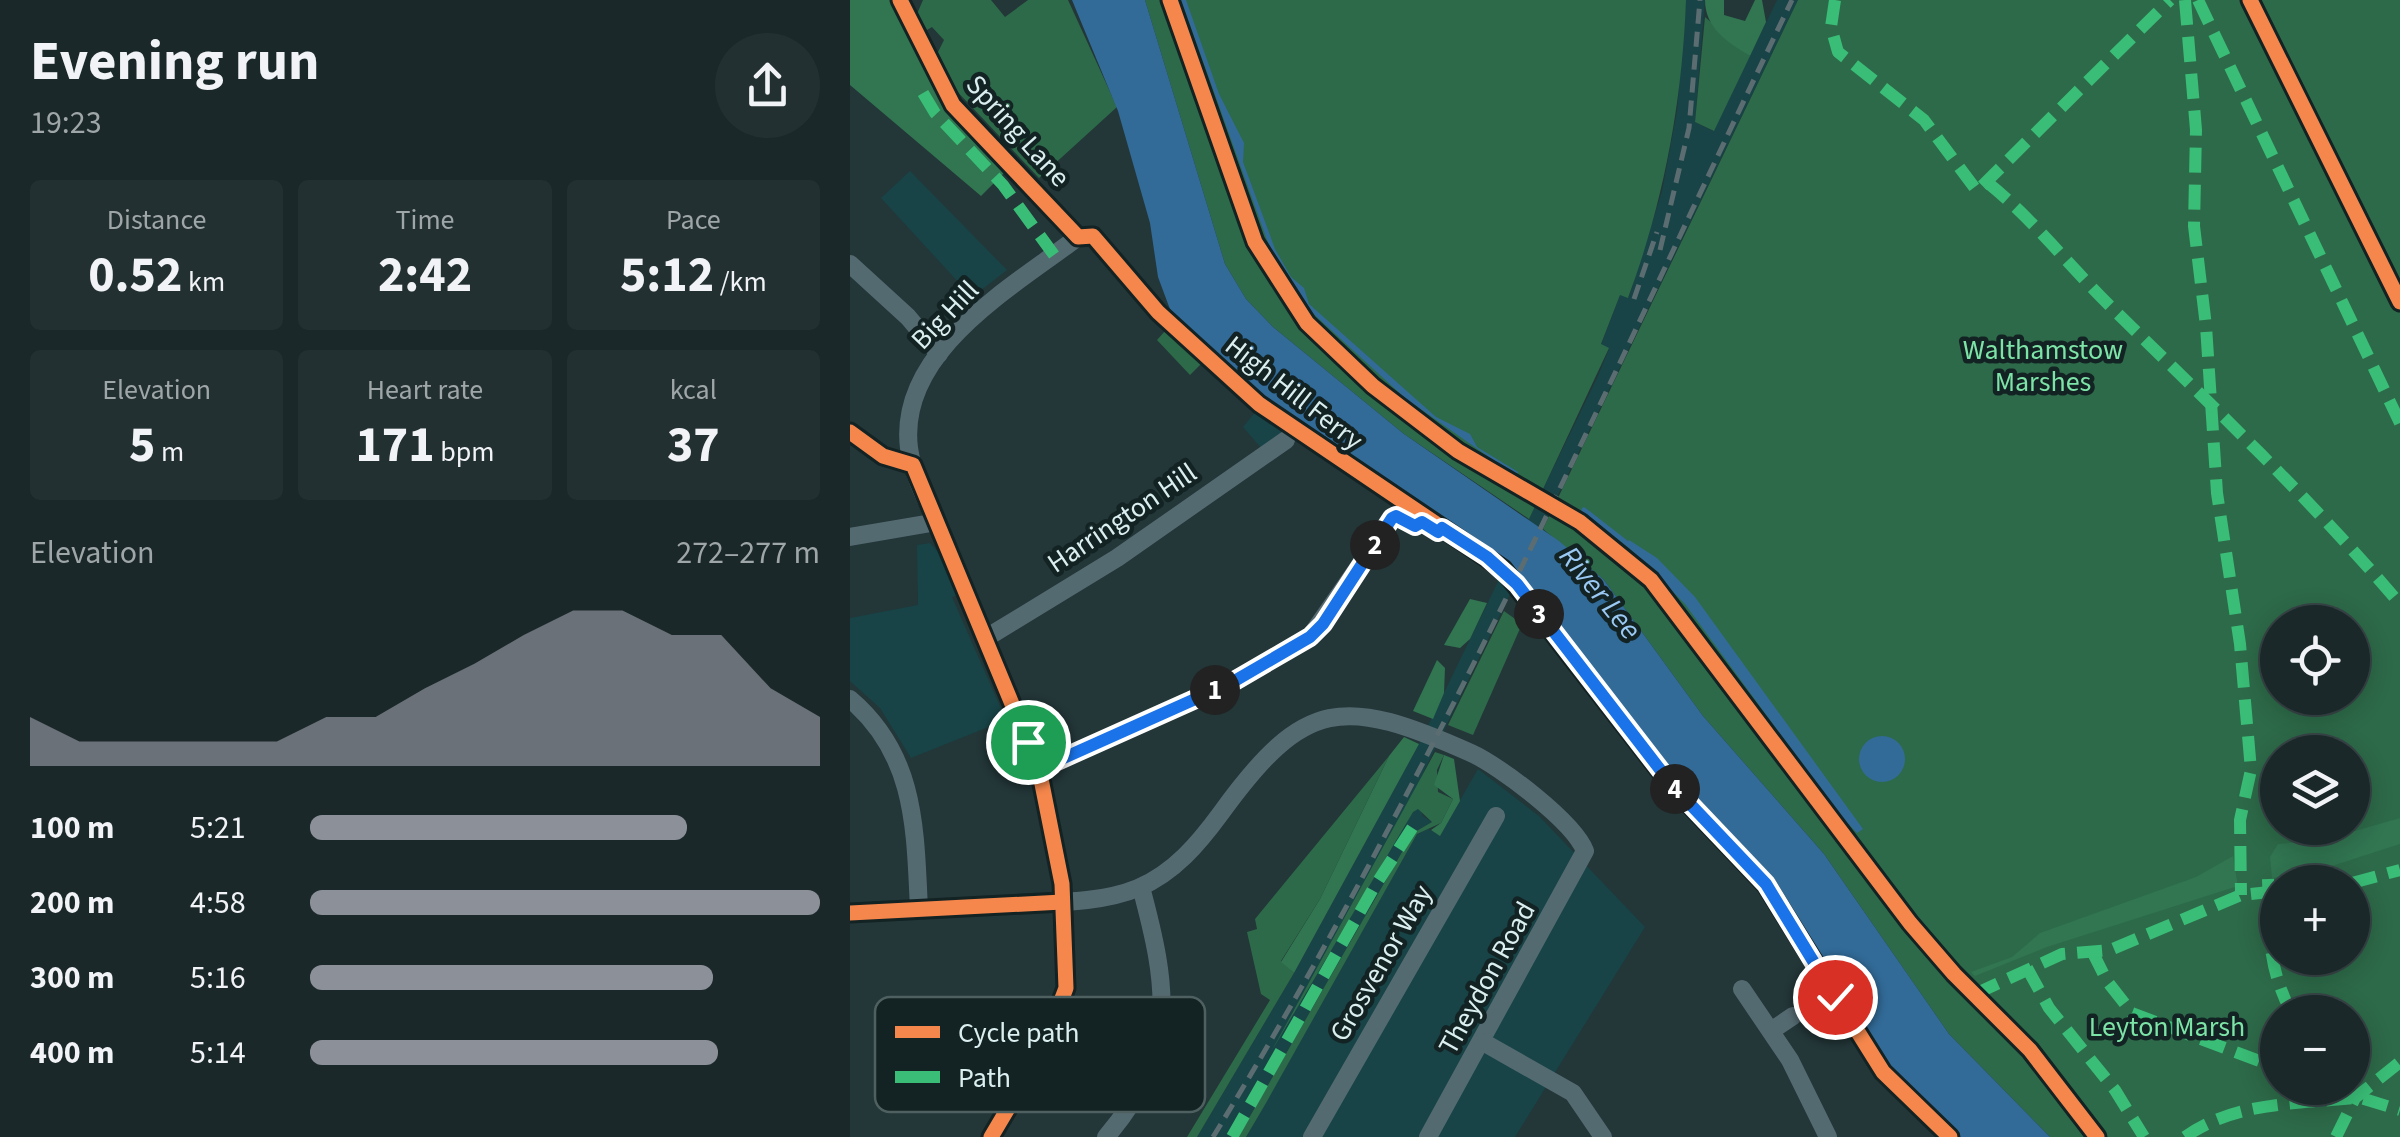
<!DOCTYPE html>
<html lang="en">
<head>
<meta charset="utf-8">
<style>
  body { margin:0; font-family:"Source Sans 3",sans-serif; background:#233032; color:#f1f3f6; height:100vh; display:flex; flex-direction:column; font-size:38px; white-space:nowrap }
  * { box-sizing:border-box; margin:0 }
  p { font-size:32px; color:#9fa6a8 }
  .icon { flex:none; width:55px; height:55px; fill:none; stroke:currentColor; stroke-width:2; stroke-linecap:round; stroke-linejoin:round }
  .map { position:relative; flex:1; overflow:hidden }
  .panel { display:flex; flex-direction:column; background:#1a282a; width:850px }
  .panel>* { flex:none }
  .tools { position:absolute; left:1410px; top:605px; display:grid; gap:20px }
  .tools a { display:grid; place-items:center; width:110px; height:110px; border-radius:50%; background:#1a282a; box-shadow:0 5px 25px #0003,0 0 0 2px #384447; font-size:50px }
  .pin { position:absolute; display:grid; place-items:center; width:85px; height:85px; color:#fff; margin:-42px; border:5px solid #fff; border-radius:50%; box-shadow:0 2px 10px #0007 }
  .km { position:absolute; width:50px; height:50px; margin:-25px; border-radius:50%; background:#222; color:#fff; font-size:28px; line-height:50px; text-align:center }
  .round { display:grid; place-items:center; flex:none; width:105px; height:105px; border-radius:52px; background:#233032 }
  .summary { display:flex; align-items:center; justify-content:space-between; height:170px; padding:0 30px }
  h1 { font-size:55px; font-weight:700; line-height:75px }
  .figures { display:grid; grid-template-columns:repeat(3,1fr); gap:15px; height:170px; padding:10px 30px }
  .figures div { display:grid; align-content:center; border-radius:10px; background:#233032; text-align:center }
  .figures b { font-size:50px; font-weight:700 }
  .figures small { font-size:28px; font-weight:400 }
  .figures p { font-size:28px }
  .chart { height:280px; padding:20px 30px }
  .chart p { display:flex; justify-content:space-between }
  .chart svg { width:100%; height:180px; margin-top:10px; fill:#8c9099; opacity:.7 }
  ul { padding:0 30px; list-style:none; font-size:32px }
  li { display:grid; grid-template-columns:160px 120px 1fr; align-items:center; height:75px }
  li i { height:25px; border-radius:12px; background:#8c9099 }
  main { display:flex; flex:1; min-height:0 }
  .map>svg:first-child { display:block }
  .built { fill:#184447 }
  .green { fill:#2d6a49; fill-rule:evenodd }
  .forest { fill:#317551 }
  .water { fill:#326b98 }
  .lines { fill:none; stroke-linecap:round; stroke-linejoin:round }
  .stream { stroke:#326b98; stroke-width:5 }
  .minor { stroke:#546a71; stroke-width:18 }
  .rail { stroke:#5c6d72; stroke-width:5; stroke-dasharray:15 8; stroke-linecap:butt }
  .quiet { stroke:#3abd76; stroke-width:12; stroke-dasharray:25 12; stroke-linecap:butt }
  .cycleway-casing { stroke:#132223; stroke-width:21 }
  .cycleway { stroke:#f5874c; stroke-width:15 }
  .route-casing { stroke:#fff; stroke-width:20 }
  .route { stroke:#1a73e8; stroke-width:12 }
  .labels { text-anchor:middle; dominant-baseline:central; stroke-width:9; stroke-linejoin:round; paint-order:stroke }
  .street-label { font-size:28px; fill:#dceff0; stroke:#132223 }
  .park-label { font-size:28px; fill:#7de4a7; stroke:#132223 }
  .water-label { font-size:30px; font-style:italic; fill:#9ac9f4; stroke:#132223 }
  .key { fill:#132223; stroke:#4f6060; stroke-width:2.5 }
  .key-label { font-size:28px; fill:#dceff0 }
</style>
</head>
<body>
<main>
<section class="panel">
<div class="summary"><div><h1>Evening run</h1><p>19:23</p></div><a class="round"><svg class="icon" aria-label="share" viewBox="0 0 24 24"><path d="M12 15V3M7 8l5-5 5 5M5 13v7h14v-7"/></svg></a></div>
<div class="figures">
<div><p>Distance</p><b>0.52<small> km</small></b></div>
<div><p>Time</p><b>2:42</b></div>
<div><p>Pace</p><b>5:12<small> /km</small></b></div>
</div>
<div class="figures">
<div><p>Elevation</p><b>5<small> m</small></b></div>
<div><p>Heart rate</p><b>171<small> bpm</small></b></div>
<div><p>kcal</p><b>37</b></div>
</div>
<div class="chart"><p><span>Elevation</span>272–277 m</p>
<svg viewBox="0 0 160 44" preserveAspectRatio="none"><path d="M0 44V32L10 38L20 38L30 38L40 38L50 38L60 32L70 32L80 25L90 19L100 12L110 6L120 6L130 12L140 12L150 25L160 32V44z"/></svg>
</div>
<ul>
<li><b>100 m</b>5:21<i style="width:74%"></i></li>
<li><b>200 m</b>4:58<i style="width:100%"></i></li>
<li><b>300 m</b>5:16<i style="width:79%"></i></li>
<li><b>400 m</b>5:14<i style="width:80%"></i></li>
</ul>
</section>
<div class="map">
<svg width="1550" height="1137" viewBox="0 0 1550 1137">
  <rect width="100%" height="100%" fill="#233638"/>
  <g class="built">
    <polygon points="836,0 855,0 845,122 863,131 927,0 948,0 563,794 573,816 582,822 563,833 388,1137 347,1137 444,973 569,744 747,378 759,349 751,345 770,295 779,297 812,191 827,111"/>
    <polygon points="60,171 157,270 122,297 31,198"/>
    <polygon points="415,400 452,429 437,423 424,442 412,449 393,427"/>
    <polygon points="80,543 90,554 109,595 102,597 156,720 61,758 30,708 0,681 0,618 68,605 67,545"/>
    <polygon points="628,769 689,816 795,927 665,1137 396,1137 567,834 578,829 590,835"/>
  </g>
  <g class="green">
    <polygon points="73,0 141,0 155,17 178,0 218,0 267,107 189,178 100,84 87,54 94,40 82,27 77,30 67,14"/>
    <path d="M 295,0 L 836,0 C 832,103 814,201 778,298 L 770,295 L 751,344 L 759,348 L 679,519 L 554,434 L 423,327 L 396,299 L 375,264 Z"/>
    <path d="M 948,0 L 1550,0 L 1550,1137 L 1200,1137 L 1099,1034 L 974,854 L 853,716 L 754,580 L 693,529 ZM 1428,622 L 1502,622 L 1502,698 L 1428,698 ZM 1428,752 L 1502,752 L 1502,828 L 1428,828 ZM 1428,882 L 1502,882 L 1502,958 L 1428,958 ZM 1428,1012 L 1502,1012 L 1502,1088 L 1428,1088 Z"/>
    <polygon points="855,17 900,56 864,131 845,122"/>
    <polygon points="315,331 352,363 340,375 307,340"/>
    <polygon points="654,611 672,624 623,735 598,725"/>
    <polygon points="585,752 594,755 587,770 588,792 603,799 591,823 567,834 416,1103 396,1137 388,1137 563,833 582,822 568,809 563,812 421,1052"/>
    <polygon points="539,756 470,899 431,961 444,973 347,1137 337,1137 420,1000 411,994 397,932 407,929 405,919"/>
  </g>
  <g class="forest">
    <polygon points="0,0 44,0 68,45 159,168 131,196 0,85"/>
    <path d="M 855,0 L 874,0 L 874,15 L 895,21 L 905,0 L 912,0 L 916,22 L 900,56 C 877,42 855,28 855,0 Z"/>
    <polygon points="620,599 637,603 620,639 610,648 594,645"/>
    <polygon points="587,660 595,668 594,693 583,719 563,711"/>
    <polygon points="554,737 569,744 444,973 431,962 470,899 539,756"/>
    <polygon points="594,755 604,759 610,801 590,836 581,830 591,823 603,799 584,785"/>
    <polygon points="1550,818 1550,844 1457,874 1422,878 1420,857 1428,844 1474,840"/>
    <polygon points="1383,856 1388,886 1197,947 1125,976 1121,972 1162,957 1190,933 1346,877"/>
  </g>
  <g class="water">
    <polygon points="222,0 295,0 375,264 396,299 423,327 554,434 709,541 754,580 853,716 974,854 1099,1034 1200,1137 1104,1137 1050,1084 998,1012 916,881 795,750 666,573 646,555 491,457 383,374 324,320 308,277 300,223 268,111"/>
    <polygon points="331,0 336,0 369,94 394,143 393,162 425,249 441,277 454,288 459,304 586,417 620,434 627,447 668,472 666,476 555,398 456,307 421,251"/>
    <polygon points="779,540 807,558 845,597 1013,829 1007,833 988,813 835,604 776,545"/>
    <circle cx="1032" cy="759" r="23"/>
  </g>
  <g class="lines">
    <polyline class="stream" points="734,510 779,545"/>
    <g class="minor">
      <polyline points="50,0 103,105 228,237"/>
      <polyline points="228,237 243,236 308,312 407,402"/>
      <polyline points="0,264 58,317 89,354"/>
      <polyline points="0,432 33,456 63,465"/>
      <polyline points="0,537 87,522"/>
      <path d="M 95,541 C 82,511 63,479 59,448 C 47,351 163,287 228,237"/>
      <polyline points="99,549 189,769 212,884 216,988 192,1051 141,1137"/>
      <polyline points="136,638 267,558 436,440"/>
      <path d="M 0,699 C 66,755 65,828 69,909"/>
      <polyline points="189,769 381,683 460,637 542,519 546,516 565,526"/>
      <path d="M 0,913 C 53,910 106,907 160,904 C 201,902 249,904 288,888 C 324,873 349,843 371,813 C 455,697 493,696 621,753 C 650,766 724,822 735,851 L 578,1137"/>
      <polyline points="892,989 940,1060 978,1137"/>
      <polyline points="921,1031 943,1016"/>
      <polyline points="633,1042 723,1093 753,1137"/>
      <path d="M 256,1137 C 329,1052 318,988 291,887"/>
      <polyline points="462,1137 646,816"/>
    </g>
    <g class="rail">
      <polyline points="810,250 839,128 850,0"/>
      <polyline points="784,299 807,232"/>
      <path d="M 363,1137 C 586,774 758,383 942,0"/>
    </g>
    <g class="quiet">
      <polyline points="985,0 981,27 988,52 1074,120 1127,191 1320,0"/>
      <polyline points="1335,0 1346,130 1344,226 1356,326 1367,493 1390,644 1401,770 1390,820 1391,895"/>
      <polyline points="1348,0 1550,423"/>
      <polyline points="73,93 85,113 153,185 204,255"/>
      <path d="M 1138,183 C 1184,220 1220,267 1262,308 C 1360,404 1461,499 1550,604"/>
      <path d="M 1418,879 C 1420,933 1416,962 1441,1012"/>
      <polyline points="1502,883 1550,870"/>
      <polyline points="1242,951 1257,981 1282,1013 1428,1068"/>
      <polyline points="1177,968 1199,1008 1265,1090 1294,1137"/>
      <polyline points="1125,994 1212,954 1260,950 1391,895 1428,891"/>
      <polyline points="1478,1088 1550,1110"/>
      <polyline points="382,1137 523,889 566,822"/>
      <path d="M 1335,1137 C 1384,1102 1445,1104 1505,1098"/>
      <polyline points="1486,1137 1505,1098 1550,1062"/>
    </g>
    <g class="cycleway-casing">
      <g id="cycleway">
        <polyline points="50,0 103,105 228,237 243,236 308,312 409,404 653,569 821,785 916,885 1033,1072 1100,1137"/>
        <polyline points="320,0 405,242 457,323 523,386 608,451 730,522 801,580 1060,923 1104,974 1180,1050 1247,1137"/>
        <polyline points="1400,0 1550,302"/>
        <polyline points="0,432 33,456 63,465 189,769 212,884 216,988 192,1051 141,1137"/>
        <polyline points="0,913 212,902"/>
      </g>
    </g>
    <use href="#cycleway" class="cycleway"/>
  </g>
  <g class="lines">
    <g class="route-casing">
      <polyline id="route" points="178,742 189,769 381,683 460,637 473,624 542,518 546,516 565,526 572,522 588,532 592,528 637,557 667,584 822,785 916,884 985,997"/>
    </g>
    <use href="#route" class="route"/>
  </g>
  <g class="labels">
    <g class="street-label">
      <text transform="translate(168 131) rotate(48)">Spring Lane</text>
      <text transform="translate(95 315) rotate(-46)">Big Hill</text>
      <text transform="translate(444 393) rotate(38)">High Hill Ferry</text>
      <text transform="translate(272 518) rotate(-34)">Harrington Hill</text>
      <text transform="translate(531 963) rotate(-60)">Grosvenor Way</text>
      <text transform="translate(637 978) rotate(-61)">Theydon Road</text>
    </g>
    <g class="park-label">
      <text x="1193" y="350">Walthamstow<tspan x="1193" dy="32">Marshes</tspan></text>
      <text x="1317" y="1027">Leyton Marsh</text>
    </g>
    <g class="water-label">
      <text transform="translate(750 593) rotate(51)">River Lee</text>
    </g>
  </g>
  <rect x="25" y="997" width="330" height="115" rx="15" class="key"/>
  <rect x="45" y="1026" width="45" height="12" fill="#f5874c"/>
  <rect x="45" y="1071" width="45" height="12" fill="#3abd76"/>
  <g class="key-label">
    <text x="108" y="1042">Cycle path</text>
    <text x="108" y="1087">Path</text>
  </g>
</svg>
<div class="tools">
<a><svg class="icon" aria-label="locate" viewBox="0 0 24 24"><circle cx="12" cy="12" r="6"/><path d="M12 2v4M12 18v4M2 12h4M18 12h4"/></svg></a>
<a><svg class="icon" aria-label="layers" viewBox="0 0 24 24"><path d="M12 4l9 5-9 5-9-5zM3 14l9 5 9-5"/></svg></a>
<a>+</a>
<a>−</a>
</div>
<div class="pin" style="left:178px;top:742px;background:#1e9e55"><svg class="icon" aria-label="arrive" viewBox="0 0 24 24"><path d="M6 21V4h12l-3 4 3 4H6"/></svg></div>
<div class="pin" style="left:985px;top:997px;background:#d93025"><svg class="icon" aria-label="check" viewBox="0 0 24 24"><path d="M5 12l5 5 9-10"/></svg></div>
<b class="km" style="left:365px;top:690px">1</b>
<b class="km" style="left:525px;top:545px">2</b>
<b class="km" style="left:689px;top:614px">3</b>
<b class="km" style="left:825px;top:789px">4</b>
</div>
</main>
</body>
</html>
